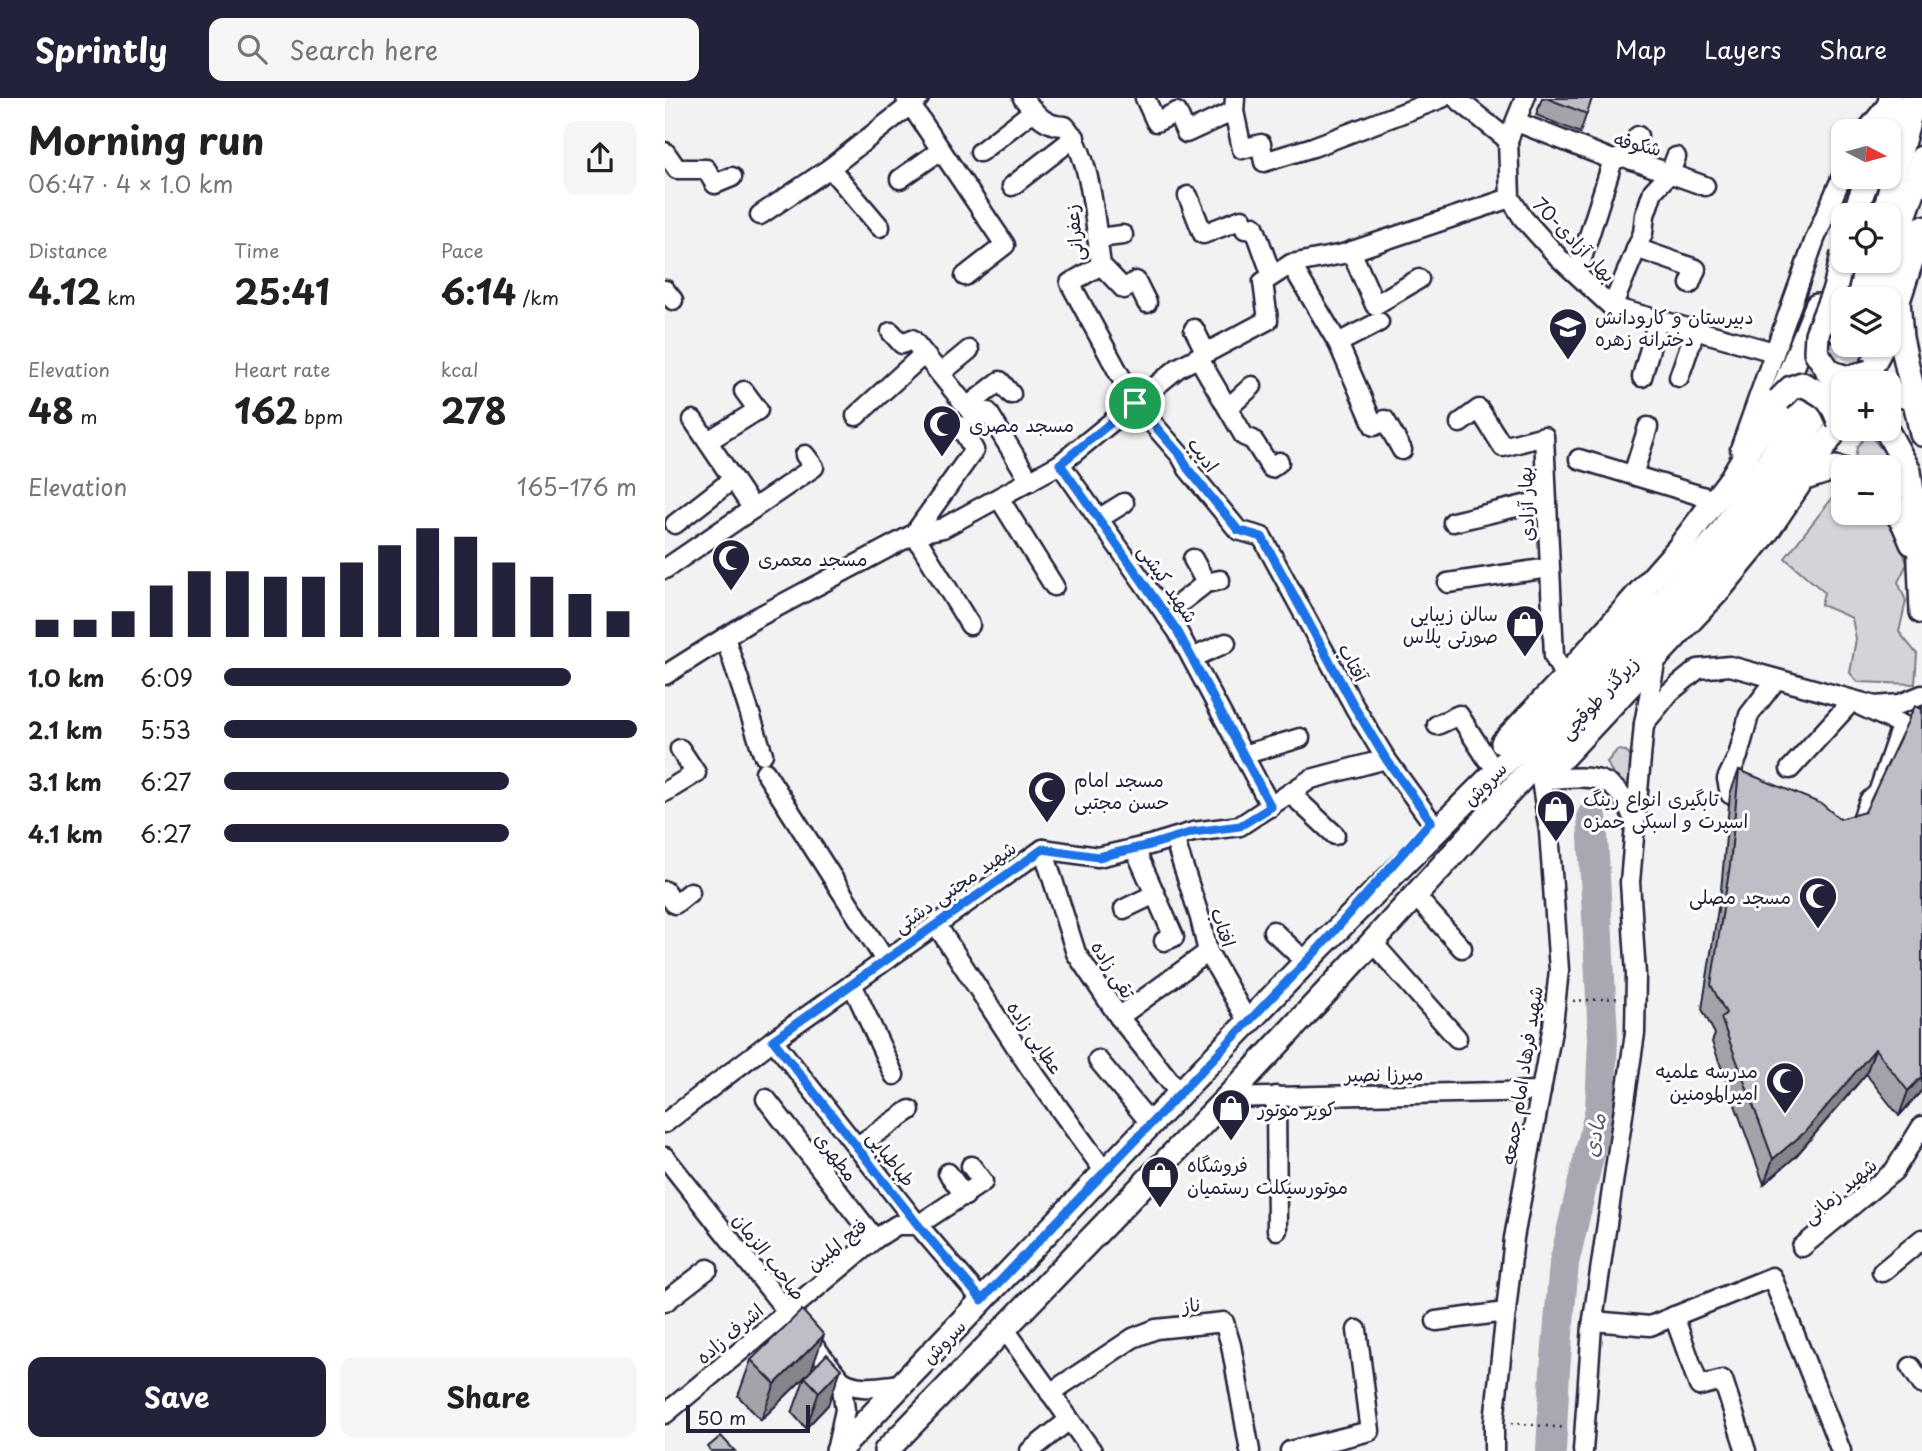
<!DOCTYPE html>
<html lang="en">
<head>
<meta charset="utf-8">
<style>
  body { margin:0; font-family:"Playpen Sans","Playpen Sans Arabic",sans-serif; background:#f6f6f6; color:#202124; height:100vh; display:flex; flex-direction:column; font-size:26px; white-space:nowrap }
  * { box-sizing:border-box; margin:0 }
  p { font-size:23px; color:#757577 }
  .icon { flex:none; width:38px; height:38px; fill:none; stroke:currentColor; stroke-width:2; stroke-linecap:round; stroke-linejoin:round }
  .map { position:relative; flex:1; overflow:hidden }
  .sheet { display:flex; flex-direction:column; background:#fff; width:665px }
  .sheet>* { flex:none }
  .needle { width:46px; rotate:96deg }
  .buttons { position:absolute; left:1166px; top:21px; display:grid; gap:14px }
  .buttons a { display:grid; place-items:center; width:70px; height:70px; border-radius:14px; background:#fff; box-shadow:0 2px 5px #0004; font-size:35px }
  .scale { position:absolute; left:21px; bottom:18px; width:124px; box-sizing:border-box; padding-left:7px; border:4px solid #22223b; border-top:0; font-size:19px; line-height:24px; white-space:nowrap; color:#22223b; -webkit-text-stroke:5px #fff; paint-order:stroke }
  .pin { position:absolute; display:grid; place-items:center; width:60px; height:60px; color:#fff; margin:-30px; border:4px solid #fff; border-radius:50%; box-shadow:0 2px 7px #0007 }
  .round { display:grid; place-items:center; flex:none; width:74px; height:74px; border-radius:14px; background:#f6f6f6 }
  .head { display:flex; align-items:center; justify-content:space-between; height:119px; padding:0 28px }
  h1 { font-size:38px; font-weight:700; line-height:52px }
  .figures { display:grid; grid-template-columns:repeat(3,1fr); gap:10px; height:119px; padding:7px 28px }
  .figures div { display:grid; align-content:center }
  .figures b { font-size:35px; font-weight:700 }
  .figures small { font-size:19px; font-weight:400 }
  .figures p { font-size:19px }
  .chart { height:196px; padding:14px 28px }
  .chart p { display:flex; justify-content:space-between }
  .chart svg { width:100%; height:126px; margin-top:7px; stroke:#22223b; stroke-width:6 }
  .cta { display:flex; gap:14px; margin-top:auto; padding:14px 28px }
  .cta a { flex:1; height:80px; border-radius:14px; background:#22223b; color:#fff; font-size:28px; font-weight:700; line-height:80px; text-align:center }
  .cta a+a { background:#f6f6f6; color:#202124 }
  ul { padding:0 28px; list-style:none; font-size:23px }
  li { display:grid; grid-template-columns:112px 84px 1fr; align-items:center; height:52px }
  li i { height:18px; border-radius:9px; background:#22223b }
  header { display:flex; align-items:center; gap:42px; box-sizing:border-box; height:98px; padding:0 35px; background:#22223b; color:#fff }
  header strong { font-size:33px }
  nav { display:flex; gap:38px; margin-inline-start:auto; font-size:24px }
  .search { width:490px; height:63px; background:#f6f6f6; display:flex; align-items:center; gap:18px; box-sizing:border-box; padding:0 24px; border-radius:14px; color:#757577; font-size:26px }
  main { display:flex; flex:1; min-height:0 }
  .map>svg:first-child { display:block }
  .green { fill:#d3d3d8; stroke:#7a7a8a; stroke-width:2 }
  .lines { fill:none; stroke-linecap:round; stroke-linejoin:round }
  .river { stroke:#a8a8b2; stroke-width:30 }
  .major-tunnel { stroke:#c8c8ce; stroke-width:23; stroke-dasharray:23 11; stroke-linecap:butt }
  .minor-casing { stroke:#22223b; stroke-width:23 }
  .major-casing { stroke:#22223b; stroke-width:28 }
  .path { stroke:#22223b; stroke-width:2.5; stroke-dasharray:2 5; stroke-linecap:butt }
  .minor { stroke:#fff; stroke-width:18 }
  .major { stroke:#fff; stroke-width:23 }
  .major-bridge-casing { stroke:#22223b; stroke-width:28; stroke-linecap:butt }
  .major-bridge { stroke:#fff; stroke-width:23 }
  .wall { fill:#a3a3aa; stroke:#22223b; stroke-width:2 }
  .shaded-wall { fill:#85858b; stroke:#22223b; stroke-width:2 }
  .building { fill:#bebec6; stroke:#22223b; stroke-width:2 }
  .route-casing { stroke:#fff; stroke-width:14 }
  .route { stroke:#1a73e8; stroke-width:9 }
  .labels { text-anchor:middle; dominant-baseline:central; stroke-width:6; stroke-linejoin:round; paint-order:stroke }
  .street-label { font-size:19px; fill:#22223b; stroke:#fff }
  .poi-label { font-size:19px; fill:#22223b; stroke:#fff; text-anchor:start }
  .water-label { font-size:21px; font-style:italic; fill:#58586b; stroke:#fff }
</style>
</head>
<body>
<header>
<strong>Sprintly</strong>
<div class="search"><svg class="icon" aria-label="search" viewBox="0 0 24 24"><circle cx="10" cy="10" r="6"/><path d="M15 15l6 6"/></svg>Search here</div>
<nav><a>Map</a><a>Layers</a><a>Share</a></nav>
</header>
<main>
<section class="sheet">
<div class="head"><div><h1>Morning run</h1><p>06:47 · 4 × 1.0 km</p></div><a class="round"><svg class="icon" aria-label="share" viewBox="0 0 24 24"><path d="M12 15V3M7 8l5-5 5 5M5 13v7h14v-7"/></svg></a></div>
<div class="figures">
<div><p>Distance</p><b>4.12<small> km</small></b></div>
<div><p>Time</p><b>25:41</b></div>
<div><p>Pace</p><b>6:14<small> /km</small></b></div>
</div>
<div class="figures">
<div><p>Elevation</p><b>48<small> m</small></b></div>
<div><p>Heart rate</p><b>162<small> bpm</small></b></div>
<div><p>kcal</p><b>278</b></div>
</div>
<div class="chart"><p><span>Elevation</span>165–176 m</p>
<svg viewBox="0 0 160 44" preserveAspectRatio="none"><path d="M5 44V38M15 44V38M25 44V35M35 44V26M45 44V21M55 44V21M65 44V23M75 44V23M85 44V18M95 44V12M105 44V6M115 44V9M125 44V18M135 44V23M145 44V29M155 44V35"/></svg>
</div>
<ul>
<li><b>1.0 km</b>6:09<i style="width:84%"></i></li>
<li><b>2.1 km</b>5:53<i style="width:100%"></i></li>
<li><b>3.1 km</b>6:27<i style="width:69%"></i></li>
<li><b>4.1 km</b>6:27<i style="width:69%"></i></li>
</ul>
<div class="cta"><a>Save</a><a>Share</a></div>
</section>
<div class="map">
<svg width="1257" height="1353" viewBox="0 0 1257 1353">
  <rect width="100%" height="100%" fill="#f2f2f3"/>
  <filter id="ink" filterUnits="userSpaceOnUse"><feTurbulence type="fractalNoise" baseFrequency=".0143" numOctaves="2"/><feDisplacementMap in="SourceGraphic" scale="14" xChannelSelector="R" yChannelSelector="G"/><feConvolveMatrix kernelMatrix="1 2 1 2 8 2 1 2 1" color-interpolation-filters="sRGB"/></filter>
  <g filter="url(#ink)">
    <g class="green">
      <polygon points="1203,335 1227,363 1240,405 1223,390 1223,369 1189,367 1192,349"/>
      <polygon points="1172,394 1178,394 1178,415 1221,415 1228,421 1242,466 1233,484 1241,503 1234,534 1252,556 1250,586 1193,584 1185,575 1191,541 1187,520 1156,507 1159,494 1120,460"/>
      <polygon points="952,652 961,653 968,662 966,696 953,680 949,679 942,664"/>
    </g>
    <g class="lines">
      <polyline class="river" points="886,1353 890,1272 899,1165 935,1011 938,940 927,718"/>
      <g class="major-tunnel">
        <polyline points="1166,293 1192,247"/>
        <polyline points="1142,295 1175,234"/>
      </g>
      <g class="minor-casing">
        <g id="minor">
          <polyline points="241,0 340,147 300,178"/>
          <path d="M 358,0 C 371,16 379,28 400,28 C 427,57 430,128 436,167 L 405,185 L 470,305 L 516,358 L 523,371 L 573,432 L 597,439 L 690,610 L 721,661 L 766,723"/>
          <polyline points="480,0 491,24 512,14 521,35 569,13"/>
          <polyline points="570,0 569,13 577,51 596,46 599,64 648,49 777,0"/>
          <polyline points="791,0 843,42"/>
          <polyline points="860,0 843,42 845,100 858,120 894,160 947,209 1109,254"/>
          <polyline points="852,24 948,62 959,59 1040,88"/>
          <polyline points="1201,33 1224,4"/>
          <polyline points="0,54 12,71 41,71 50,86 67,79"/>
          <polyline points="315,54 368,13"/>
          <polyline points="967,62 973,38"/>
          <polyline points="165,70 215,129"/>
          <polyline points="235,81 276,52"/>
          <polyline points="347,88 410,39"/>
          <polyline points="523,98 538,136 577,121 580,131 589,128 607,178"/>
          <polyline points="95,117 165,70 254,0"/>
          <polyline points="432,140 458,137"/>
          <polyline points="971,150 1031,171 1025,186"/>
          <polyline points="686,153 710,207 754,181"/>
          <polyline points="626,166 673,245 709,328 720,322 737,352"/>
          <polyline points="436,167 459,191 471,183 482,205"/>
          <polyline points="912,176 948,62"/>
          <polyline points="0,192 8,202"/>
          <polyline points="947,209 978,135 980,117 988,93 1005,75 1011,59"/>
          <polyline points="529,231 541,255"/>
          <polyline points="226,234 237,246 247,241 309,318 323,314 365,383"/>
          <polyline points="673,245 714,224"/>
          <polyline points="533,259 579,338 588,342 606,370 614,364"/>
          <polyline points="275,276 304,252"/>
          <polyline points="977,279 993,222"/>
          <polyline points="1014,279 1030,233"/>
          <polyline points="302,309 335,283 346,296"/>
          <polyline points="563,310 587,288"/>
          <polyline points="191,318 259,256"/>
          <polyline points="28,322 88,411"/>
          <polyline points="795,325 814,311 838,349 879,338 889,558 900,580"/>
          <polyline points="43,343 93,312 79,293"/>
          <polyline points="1075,351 1150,141 1178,76"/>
          <polyline points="914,361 1050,402"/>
          <polyline points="395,366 513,534 606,709"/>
          <polyline points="968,377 983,329"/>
          <polyline points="334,400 389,488"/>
          <polyline points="435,420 459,405"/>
          <polyline points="788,424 880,402"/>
          <polyline points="10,426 68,381"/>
          <polyline points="249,436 309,352 295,328"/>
          <polyline points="249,436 305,527"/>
          <polyline points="528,461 541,485"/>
          <polyline points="0,471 149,369 140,357"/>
          <polyline points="783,485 884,470"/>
          <polyline points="501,516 541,485 555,482"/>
          <polyline points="60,539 98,656"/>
          <polyline points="527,560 561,545"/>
          <polyline points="0,577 89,521 249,436 278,430 395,366 513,270 603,222 598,184 626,166 678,156 845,100"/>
          <polyline points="1196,608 1257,636"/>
          <polyline points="979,626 1005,594 1033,571 1065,568 1210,608 1235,606 1257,597"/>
          <polyline points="772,627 794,617 822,661"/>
          <polyline points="578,657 635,640"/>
          <polyline points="1125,671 1188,602"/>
          <polyline points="100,674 220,862"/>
          <polyline points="0,694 31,675 15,651"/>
          <polyline points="625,695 670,737"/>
          <polyline points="1065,696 1062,681 1073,658 1084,617 1111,582"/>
          <polyline points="1192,735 1204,703 1213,695 1236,628"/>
          <polyline points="509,740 535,820 543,854 583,924"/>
          <polyline points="378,751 411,855 454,919 515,996"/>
          <polyline points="470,751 509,839 499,843"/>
          <polyline points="0,793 10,806 25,794"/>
          <polyline points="754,802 797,850"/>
          <polyline points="459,811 490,796"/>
          <polyline points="271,826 365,970 440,1074"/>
          <polyline points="608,833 641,864"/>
          <polyline points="709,846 792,940"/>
          <polyline points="187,886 229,977"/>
          <polyline points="454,919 543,854"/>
          <polyline points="108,942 253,1127 317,1202"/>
          <polyline points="433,962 486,1026"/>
          <polyline points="611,998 612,1132"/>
          <polyline points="562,1000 876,993"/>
          <polyline points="101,1001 210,1141"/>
          <polyline points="0,1025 108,942 378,751 433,759 485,747 528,734 575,728 646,681 721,661"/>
          <polyline points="191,1049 245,1012"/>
          <path d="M 0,1059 L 176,1282 C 193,1294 217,1288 237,1286"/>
          <polyline points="283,1075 300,1098"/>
          <polyline points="1137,1149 1229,1073 1257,1028"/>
          <polyline points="1217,1174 1257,1141"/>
          <polyline points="0,1204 43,1171"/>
          <polyline points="1009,1218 1034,1288 1058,1282 1081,1353"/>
          <polyline points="771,1223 841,1214"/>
          <polyline points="928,1223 985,1228 1107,1179 1176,1353"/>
          <polyline points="339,1230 427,1353"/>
          <polyline points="1246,1269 1257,1286"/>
          <polyline points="385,1295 468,1240 491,1231 559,1224 566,1247 585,1353"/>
          <polyline points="0,1316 210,1141 232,1127 253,1127 318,1084 306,1068"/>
          <polyline points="171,1353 180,1312 176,1282"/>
          <polyline points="365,1353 404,1322"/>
          <polyline points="625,1353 705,1333 692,1232"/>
          <path d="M 829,1353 L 829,1324 L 849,1140 L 888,927 L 894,872 L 884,733 L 876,682 C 921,679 950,671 968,720"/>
          <polyline points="918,1353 927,1228 970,935 971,877 965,784 979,626 991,560"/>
        </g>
      </g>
      <g class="major-casing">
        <g id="major">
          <polyline points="1219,33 1226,0"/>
          <polyline points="1189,117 1203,79"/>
          <polyline points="1219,117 1249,0"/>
          <polyline points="1189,201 1204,163"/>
          <polyline points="1210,201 1249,91 1257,60"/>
          <polyline points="1233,202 1236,240 1257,336"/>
          <polyline points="1229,215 1257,130"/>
          <polyline points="1175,234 1178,228"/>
          <polyline points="1198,285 1218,247"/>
          <path d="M 1223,300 C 1233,295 1240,298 1250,302"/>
          <polyline points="1221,331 1244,373 1254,441 1257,514"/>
          <polyline points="1140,380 1171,370 1178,372"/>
          <polyline points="1223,402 1239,426 1247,445"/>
          <polyline points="838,645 894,586 1014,450 1066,381 1114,302 1152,208"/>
          <polyline points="880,678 1053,493 1101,435 1178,321"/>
          <polyline points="173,1353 656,848 926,579 1003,497 1055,436 1104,363 1142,295"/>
          <polyline points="221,1353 562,1000 683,871 936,594 1016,512 1070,447 1121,371 1157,308"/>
        </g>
      </g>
      <g class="path">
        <polyline points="908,903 954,900"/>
        <polyline points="846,1325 902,1330"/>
      </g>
      <use href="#minor" class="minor"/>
      <use href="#major" class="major"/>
      <g class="major-bridge-casing">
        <g id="major-bridge">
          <polyline points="1178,156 1170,191 1152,236 1151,254 1178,294"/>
          <polyline points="1163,274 1183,280 1204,274"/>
          <path d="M 1114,302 L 1126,290 L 1137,286 C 1160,297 1167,301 1175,326"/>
        </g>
      </g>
      <use href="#major-bridge" class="major-bridge"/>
    </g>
    <g class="wall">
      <polygon points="877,0 927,0 915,35 871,17"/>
      <polygon points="1257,611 1257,992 1234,1018 1201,976 1131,1058 1099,1086 1047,944 1050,936 1037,911 1056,792 1065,696 1074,672 1175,721 1200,714"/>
      <polygon points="86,1262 146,1273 163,1307 141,1330 127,1315 140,1279 96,1322 73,1298"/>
    </g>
    <g class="shaded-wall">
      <polygon points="1210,951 1201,976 1131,1058 1099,1086 1108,1061"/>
      <polygon points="1257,978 1257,992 1234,1018 1243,993"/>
      <polygon points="159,1237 146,1273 96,1322 110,1286"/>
      <polygon points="176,1271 163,1307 141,1330 154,1294"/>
    </g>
    <g class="building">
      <polygon points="881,0 927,0 922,16"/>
      <polygon points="1250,608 1257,611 1257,978 1243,993 1210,951 1140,1034 1108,1061 1056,920 1061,915 1046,887 1065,767 1074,672 1157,706 1175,721 1200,714"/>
      <polygon points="137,1212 159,1237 110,1286 86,1262"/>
      <polygon points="162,1256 176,1271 154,1294 140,1279"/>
      <polygon points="56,1338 70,1353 46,1353 43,1349"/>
    </g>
  </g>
  <g class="lines" filter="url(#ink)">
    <g class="route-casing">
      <polygon id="route" points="470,305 516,358 523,371 573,432 597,439 690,610 721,661 766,723 656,848 317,1202 253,1127 108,942 378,751 433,759 485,747 528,734 575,728 606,709 513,534 395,366"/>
    </g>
    <use href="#route" class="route"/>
  </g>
  <defs>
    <g id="school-pin" transform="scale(2.0125)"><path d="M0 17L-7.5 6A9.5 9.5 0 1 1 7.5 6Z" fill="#22223b" stroke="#fff"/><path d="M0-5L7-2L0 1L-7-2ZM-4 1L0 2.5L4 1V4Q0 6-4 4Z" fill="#fff"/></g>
    <g id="mosque-pin" transform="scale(2.0125)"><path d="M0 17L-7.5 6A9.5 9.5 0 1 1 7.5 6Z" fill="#22223b" stroke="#fff"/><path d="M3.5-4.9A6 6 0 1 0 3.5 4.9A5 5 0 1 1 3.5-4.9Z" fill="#fff"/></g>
    <g id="shop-pin" transform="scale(2.0125)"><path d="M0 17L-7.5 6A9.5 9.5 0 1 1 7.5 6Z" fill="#22223b" stroke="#fff"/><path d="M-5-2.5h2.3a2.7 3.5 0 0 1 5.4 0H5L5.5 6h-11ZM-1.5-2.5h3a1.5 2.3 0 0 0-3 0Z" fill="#fff"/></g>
  </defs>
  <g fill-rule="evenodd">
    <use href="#school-pin" x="903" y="229"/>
    <use href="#mosque-pin" x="277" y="326"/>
    <use href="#mosque-pin" x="66" y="460"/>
    <use href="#shop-pin" x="860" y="526"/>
    <use href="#mosque-pin" x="382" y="692"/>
    <use href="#shop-pin" x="891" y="711"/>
    <use href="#mosque-pin" x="1153" y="798"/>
    <use href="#mosque-pin" x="1120" y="983"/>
    <use href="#shop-pin" x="566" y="1010"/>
    <use href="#shop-pin" x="495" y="1077"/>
  </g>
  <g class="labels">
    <g class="street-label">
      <text transform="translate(973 45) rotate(13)">شکوفه</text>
      <text transform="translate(408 135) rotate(-96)">زعفرانی</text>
      <text transform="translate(910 141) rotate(46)">70-بهار آزادی</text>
      <text transform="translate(539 356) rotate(54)">ادیب</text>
      <text transform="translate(860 406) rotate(-92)">بهار آزادی</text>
      <text transform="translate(504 485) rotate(56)">شهید کیشی</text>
      <text transform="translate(689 564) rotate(62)">آفتاب</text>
      <text transform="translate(933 599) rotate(-47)">زیرگذر طوقچی</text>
      <text transform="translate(819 685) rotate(-45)">سروش</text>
      <text transform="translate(289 788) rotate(-35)">شهید مجتبی دشتی</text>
      <text transform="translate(559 829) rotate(72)">افتاب</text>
      <text transform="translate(449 871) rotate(58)">تقی زاده</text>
      <text transform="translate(371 939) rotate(56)">عطایی زاده</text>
      <text transform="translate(719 975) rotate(-1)">میرزا نصیر</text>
      <text transform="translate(856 977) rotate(-81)">شهید فرهاد امام جمعه</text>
      <text transform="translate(172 1058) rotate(52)">مطهری</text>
      <text transform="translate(227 1060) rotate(52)">طباطبایی</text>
      <text transform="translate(1174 1092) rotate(-40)">شهید زمانی</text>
      <text transform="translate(171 1146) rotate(-39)">فتح المبین</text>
      <text transform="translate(105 1158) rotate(52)">صاحب الزمان</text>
      <text transform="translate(526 1206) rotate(-6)">ناز</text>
      <text transform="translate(64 1235) rotate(-40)">اشرف زاده</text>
      <text transform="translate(278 1243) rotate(-46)">سروش</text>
    </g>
    <g class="poi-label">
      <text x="930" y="218">دبیرستان و کارودانش<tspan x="930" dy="22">دخترانه زهره</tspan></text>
      <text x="304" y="326">مسجد مصری</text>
      <text x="93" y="460">مسجد معمری</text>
      <text x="833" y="515" text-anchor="end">سالن زیبایی<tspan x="833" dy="22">صورتی پلاس</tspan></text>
      <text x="409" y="681">مسجد امام<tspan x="409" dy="22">حسن مجتبی</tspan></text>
      <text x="918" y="700">تابگیری انواع رینگ<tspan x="918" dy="22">اسپرت و اسبکی حمزه</tspan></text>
      <text x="1126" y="798" text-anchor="end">مسجد مصلی</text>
      <text x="1093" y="972" text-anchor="end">مدرسه علمیه<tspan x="1093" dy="22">امیرالمومنین</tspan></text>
      <text x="593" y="1010">کویر موتور</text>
      <text x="522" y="1066">فروشگاه<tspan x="522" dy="22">موتورسیکلت رستمیان</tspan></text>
    </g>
    <g class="water-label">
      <text transform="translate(928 1037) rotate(-78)">مادی</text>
    </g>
  </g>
</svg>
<div class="buttons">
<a><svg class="needle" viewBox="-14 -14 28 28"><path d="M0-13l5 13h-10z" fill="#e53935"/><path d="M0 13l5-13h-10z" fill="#757577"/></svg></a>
<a><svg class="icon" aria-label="locate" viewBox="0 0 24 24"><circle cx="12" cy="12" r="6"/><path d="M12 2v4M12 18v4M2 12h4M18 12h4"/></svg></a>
<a><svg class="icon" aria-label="layers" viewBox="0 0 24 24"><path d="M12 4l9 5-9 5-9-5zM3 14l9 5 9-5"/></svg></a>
<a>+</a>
<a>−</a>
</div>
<div class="scale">50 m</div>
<div class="pin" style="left:470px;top:305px;background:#1e9e55"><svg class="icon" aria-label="arrive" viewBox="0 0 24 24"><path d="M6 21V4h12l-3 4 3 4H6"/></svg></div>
</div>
</main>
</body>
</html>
